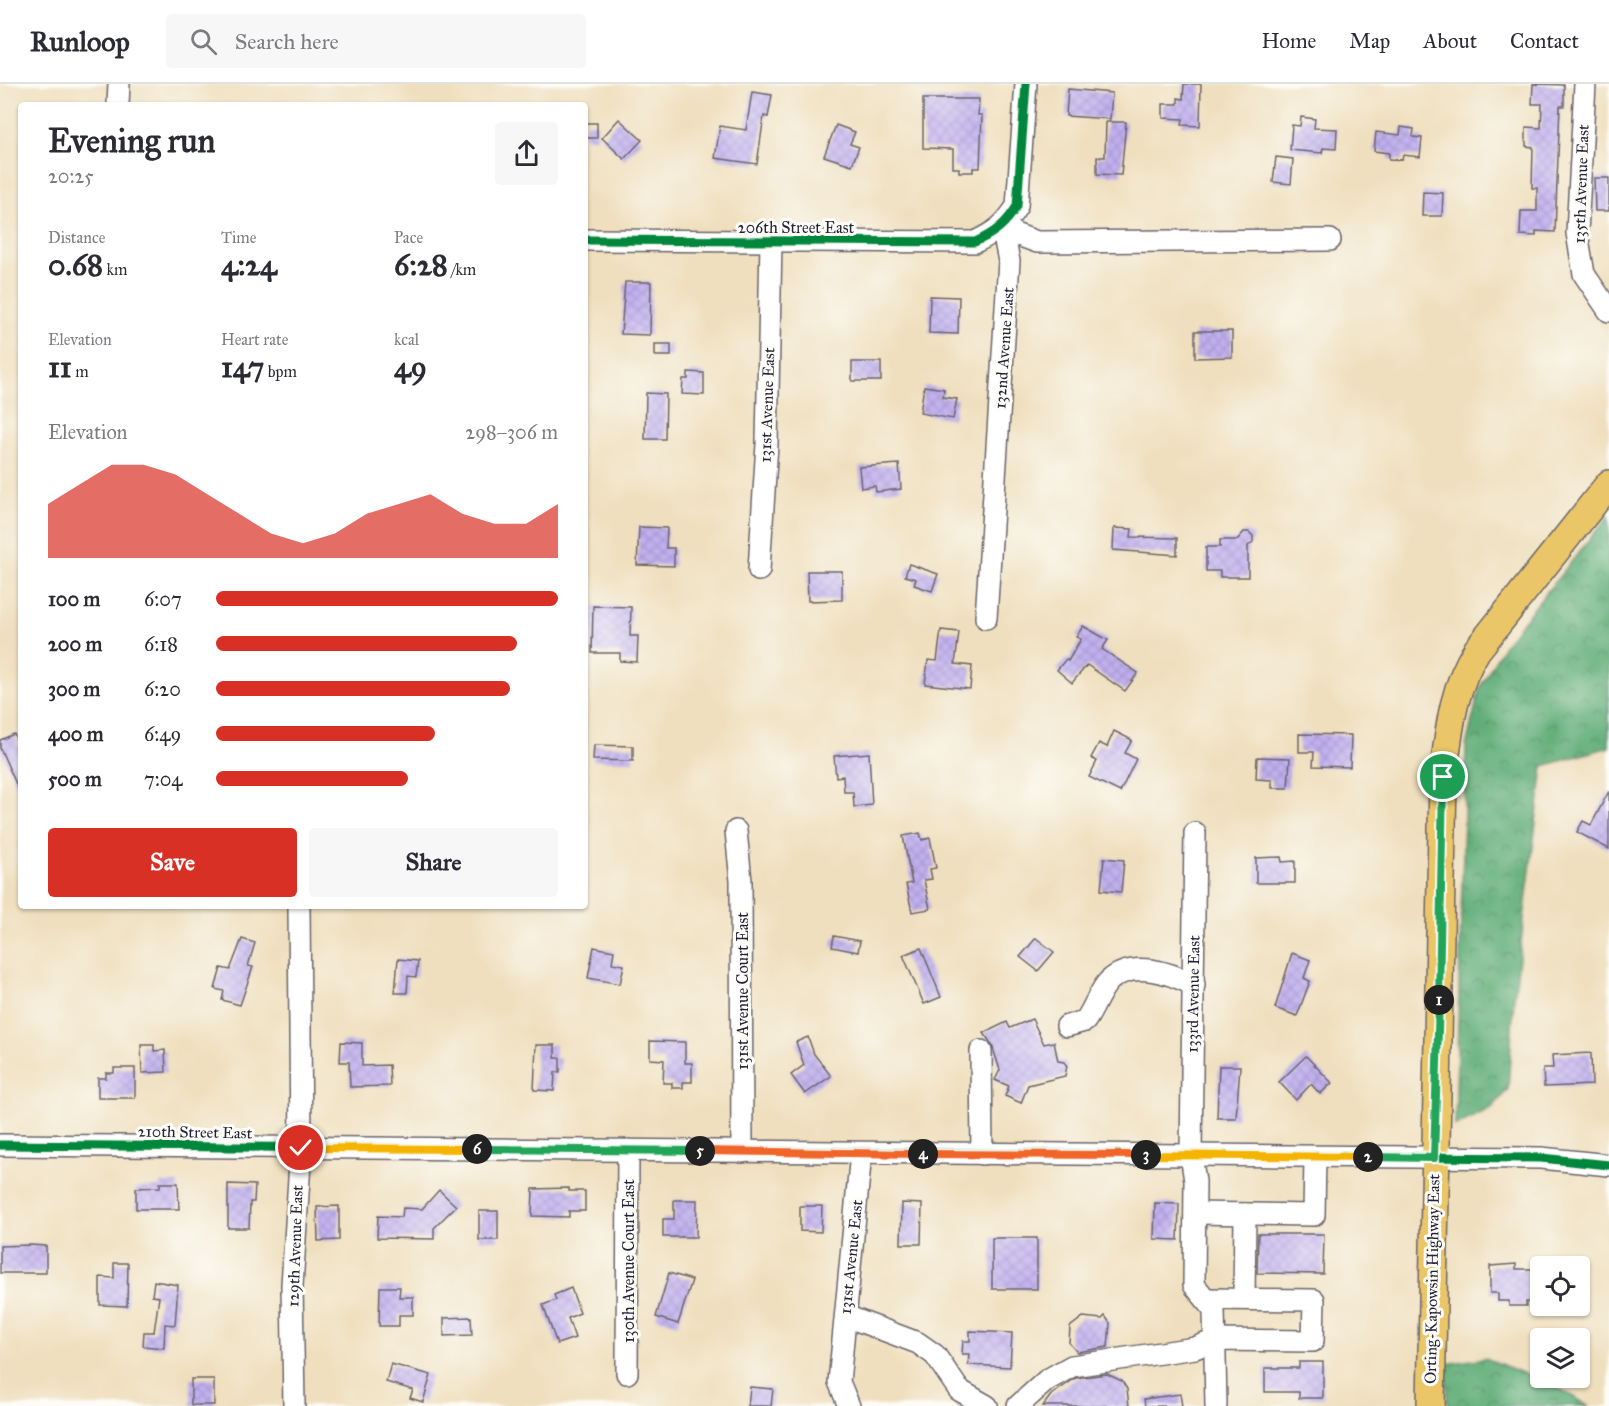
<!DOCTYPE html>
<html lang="en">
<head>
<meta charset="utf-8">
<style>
  body { margin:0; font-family:"IM FELL Great Primer",serif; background:#f7f7f7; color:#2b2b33; height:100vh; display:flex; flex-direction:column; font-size:22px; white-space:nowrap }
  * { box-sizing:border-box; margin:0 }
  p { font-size:20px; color:#7c7c81 }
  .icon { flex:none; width:33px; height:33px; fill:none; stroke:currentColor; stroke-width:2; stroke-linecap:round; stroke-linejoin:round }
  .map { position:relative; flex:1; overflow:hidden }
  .details { position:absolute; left:18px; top:18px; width:570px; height:807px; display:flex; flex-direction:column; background:#fff; border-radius:6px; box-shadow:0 2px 4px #0004 }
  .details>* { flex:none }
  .tools { position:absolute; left:1530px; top:1172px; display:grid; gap:12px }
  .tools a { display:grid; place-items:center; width:60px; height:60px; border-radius:6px; background:#fff; box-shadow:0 2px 4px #0004; font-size:30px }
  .pin { position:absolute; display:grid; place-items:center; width:51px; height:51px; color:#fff; margin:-26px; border:3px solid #fff; border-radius:50%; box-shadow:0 2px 6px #0007 }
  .km { position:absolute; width:30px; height:30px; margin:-15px; border-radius:50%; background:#222; color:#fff; font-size:16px; line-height:30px; text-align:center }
  .round { display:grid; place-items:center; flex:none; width:63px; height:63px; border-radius:6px; background:#f7f7f7 }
  .summary { display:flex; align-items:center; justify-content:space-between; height:102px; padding:0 30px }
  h1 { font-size:33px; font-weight:700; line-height:45px }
  .metrics { display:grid; grid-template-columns:repeat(3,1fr); gap:9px; height:102px; padding:6px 30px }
  .metrics div { display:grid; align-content:center }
  .metrics b { font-size:30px; font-weight:700 }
  .metrics small { font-size:16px; font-weight:400 }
  .metrics p { font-size:16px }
  .chart { height:168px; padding:12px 30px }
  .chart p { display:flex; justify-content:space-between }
  .chart svg { width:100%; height:108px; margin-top:6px; fill:#d93025; opacity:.7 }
  .primary-button { display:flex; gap:12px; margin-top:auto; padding:12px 30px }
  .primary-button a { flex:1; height:69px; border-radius:6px; background:#d93025; color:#fff; font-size:24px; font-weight:700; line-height:69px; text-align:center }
  .primary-button a+a { background:#f7f7f7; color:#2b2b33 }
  ul { padding:0 30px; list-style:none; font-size:20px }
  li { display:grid; grid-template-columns:96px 72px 1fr; align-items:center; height:45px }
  li i { height:15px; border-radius:8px; background:#d93025 }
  header { display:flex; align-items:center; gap:36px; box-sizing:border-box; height:84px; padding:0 30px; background:#fff; border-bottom:2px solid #e1e1e2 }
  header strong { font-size:28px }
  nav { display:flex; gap:33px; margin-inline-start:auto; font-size:21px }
  .search { width:420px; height:54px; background:#f7f7f7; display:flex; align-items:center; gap:15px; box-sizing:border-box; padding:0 21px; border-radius:6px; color:#7c7c81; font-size:22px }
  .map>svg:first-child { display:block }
  .forest { fill:url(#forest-crowns); stroke:#416859; stroke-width:1.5 }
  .building { fill:url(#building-cross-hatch) }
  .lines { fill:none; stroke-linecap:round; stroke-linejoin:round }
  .minor-casing { stroke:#6a6469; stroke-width:24 }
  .major-casing { stroke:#6a6469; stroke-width:30 }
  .minor { stroke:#fff; stroke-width:21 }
  .major { stroke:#ebc669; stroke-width:27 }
  .cycleway-casing { stroke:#fdfcf7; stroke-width:13 }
  .cycleway { stroke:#00873e; stroke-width:9 }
  .split-1-casing { stroke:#fff; stroke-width:12 }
  .split-2-casing { stroke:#fff; stroke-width:12 }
  .split-3-casing { stroke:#fff; stroke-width:12 }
  .split-4-casing { stroke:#fff; stroke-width:12 }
  .split-5-casing { stroke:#fff; stroke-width:12 }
  .split-6-casing { stroke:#fff; stroke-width:12 }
  .split-7-casing { stroke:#fff; stroke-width:12 }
  .split-1 { stroke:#22a559; stroke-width:8 }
  .split-2 { stroke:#22a559; stroke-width:8 }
  .split-3 { stroke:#f5b400; stroke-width:8 }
  .split-4 { stroke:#f0652b; stroke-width:8 }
  .split-5 { stroke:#f0652b; stroke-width:8 }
  .split-6 { stroke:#22a559; stroke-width:8 }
  .split-7 { stroke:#f5b400; stroke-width:8 }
  .labels { text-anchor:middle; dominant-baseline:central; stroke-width:6; stroke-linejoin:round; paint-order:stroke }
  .street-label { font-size:16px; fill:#22223b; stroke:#fdfcf7 }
</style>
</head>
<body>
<header>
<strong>Runloop</strong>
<div class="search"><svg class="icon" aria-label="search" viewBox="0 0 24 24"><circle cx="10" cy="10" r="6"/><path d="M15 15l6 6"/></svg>Search here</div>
<nav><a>Home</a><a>Map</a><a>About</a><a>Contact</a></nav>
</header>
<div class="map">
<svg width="1609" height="1322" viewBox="0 0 1609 1322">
  <defs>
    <pattern id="forest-crowns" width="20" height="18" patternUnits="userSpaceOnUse" patternTransform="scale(1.5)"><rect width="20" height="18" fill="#60ad77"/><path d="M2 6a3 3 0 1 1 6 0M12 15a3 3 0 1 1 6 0" fill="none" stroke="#4f8c63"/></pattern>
    <pattern id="building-cross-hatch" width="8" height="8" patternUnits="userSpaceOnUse" patternTransform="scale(1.5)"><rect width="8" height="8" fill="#c0b0ef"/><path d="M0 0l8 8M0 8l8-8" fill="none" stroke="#a597ce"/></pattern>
  </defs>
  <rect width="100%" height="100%" fill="#fdfcf7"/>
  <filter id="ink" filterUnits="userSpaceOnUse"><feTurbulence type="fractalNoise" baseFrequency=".0167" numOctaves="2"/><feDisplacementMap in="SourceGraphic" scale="12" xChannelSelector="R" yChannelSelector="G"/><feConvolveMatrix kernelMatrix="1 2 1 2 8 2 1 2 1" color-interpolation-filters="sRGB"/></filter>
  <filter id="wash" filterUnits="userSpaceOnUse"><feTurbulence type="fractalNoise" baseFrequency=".008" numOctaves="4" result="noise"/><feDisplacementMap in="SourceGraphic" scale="24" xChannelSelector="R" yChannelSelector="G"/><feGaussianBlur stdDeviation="1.35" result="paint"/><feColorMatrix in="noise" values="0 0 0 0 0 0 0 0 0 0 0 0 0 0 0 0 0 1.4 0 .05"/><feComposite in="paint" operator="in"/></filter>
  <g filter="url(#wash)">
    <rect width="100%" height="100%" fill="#efdfbe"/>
    <g class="forest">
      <polygon points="1609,431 1609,663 1543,682 1514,914 1508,1005 1493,1023 1455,1042 1466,662 1480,603 1504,561"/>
      <polygon points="1485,1274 1553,1301 1589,1322 1447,1322 1447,1280"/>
    </g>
    <g id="blocks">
      <g class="building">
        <polygon points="1184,0 1201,0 1200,42 1182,41 1183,35 1163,34 1163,20 1178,20 1178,14 1183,15"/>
        <polygon points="1533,0 1564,1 1564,22 1560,22 1555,148 1536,147 1536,152 1520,151 1521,127 1537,127 1537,104 1532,104 1533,63 1526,62 1526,43 1541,44 1542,20 1532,20"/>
        <polygon points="1068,5 1112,9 1110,35 1066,32"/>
        <polygon points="752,8 772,11 768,33 764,32 757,80 715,74 720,42 746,46"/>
        <polygon points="923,15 979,15 978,31 982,31 980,84 973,84 973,88 959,88 959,84 953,84 953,65 923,64"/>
        <polygon points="1301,33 1315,35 1314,44 1337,45 1336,65 1323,64 1322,69 1290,66 1292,41 1300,42"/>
        <polygon points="619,35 642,56 624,75 602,54"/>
        <polygon points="1106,38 1126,38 1121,91 1097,90 1097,73 1105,73"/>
        <rect x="585" y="39" width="12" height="15"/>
        <polygon points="836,41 855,48 850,60 859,63 852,81 824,72"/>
        <polygon points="1401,43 1414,45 1413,53 1422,54 1420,73 1403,71 1402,76 1389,75 1389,69 1374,67 1376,48 1400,51"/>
        <polygon points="1276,73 1293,75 1291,100 1273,98"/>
        <polygon points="1594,94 1609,94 1609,127 1595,127"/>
        <polygon points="1423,108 1443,109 1442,132 1422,132"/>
        <polygon points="625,198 651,198 650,251 621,250"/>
        <polygon points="930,212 959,213 958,250 929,249"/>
        <polygon points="1195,247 1232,247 1232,273 1195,274"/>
        <rect x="655" y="260" width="16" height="12"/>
        <rect x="852" y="278" width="29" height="19"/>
        <polygon points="688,288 704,289 704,311 682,310 683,295 688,295"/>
        <polygon points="924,302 944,305 943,313 957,315 953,335 920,329"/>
        <polygon points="646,309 666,310 665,355 645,355"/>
        <polygon points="899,380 901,405 876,408 875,402 861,404 859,383"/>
        <polygon points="639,443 667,444 666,464 674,464 674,482 637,481"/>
        <polygon points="1114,444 1132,445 1131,453 1177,454 1177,471 1113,466"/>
        <polygon points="1244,448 1249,448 1253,452 1253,458 1248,462 1248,493 1220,493 1220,487 1206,487 1206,463 1220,463 1220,456 1237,456"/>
        <polygon points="909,480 938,490 932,507 914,501 916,495 905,492"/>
        <polygon points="807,487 842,487 842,516 808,517"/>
        <polygon points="593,522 631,523 630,552 638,552 637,578 620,577 620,569 592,569"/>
        <polygon points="1083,542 1108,556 1102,565 1138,589 1125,607 1087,581 1072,599 1057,586 1066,575 1068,577 1081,555 1076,553"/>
        <polygon points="941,546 959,548 955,580 972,582 970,605 925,600 928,576 937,577"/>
        <polygon points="1114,647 1132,656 1125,669 1136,675 1120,708 1089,693 1097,677 1091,674 1099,659 1107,663"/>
        <polygon points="14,650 21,666 21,711 0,664 0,656"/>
        <polygon points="1299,650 1351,651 1350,683 1313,682 1314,668 1299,668"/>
        <polygon points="594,661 633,662 633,677 593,676"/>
        <polygon points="869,669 872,721 854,723 853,708 844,708 843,692 836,693 834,672"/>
        <polygon points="1257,673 1290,674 1288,704 1272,704 1272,696 1256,695"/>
        <polygon points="1609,707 1609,765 1577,748 1583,737 1591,741"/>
        <polygon points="920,749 922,756 930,754 936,784 930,785 932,795 924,796 930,825 912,828 906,800 912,799 903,752"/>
        <polygon points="1281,773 1282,778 1295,777 1295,799 1256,799 1256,774"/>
        <polygon points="1104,774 1124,776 1121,808 1101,806"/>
        <polygon points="834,852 860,857 858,868 832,863"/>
        <polygon points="1036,854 1054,868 1038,887 1020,873"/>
        <polygon points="242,855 255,859 248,882 253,883 240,921 222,916 224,907 215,905 221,884 230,886"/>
        <polygon points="594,863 614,867 612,879 624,881 620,900 588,894"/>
        <polygon points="921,864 941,913 924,920 903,871"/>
        <polygon points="1292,869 1310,876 1304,894 1310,897 1297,932 1275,924"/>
        <polygon points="398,875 418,877 416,893 408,892 407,909 395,909"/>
        <polygon points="1032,935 1044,960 1054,958 1058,977 1064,978 1067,982 1065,992 1028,1001 1021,1019 1005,1012 1009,1002 995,996 1000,986 992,961 984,949 1007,938 1010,944"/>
        <polygon points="808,953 814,970 831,992 805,1010 791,991 804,981 796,958"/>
        <polygon points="650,957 685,958 685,979 692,979 692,998 683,998 683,1004 672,1004 672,999 663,999 664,976 650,975"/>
        <polygon points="341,958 362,959 362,982 389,981 390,1002 350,1003 349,978 340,978"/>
        <polygon points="141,961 154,961 154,967 165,966 166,988 142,989"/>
        <polygon points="536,961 555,961 555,974 560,974 560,988 555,988 554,1007 534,1006"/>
        <polygon points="1591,969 1592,1001 1544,1003 1543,984 1553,984 1552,971"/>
        <polygon points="1306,972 1332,999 1320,1010 1311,1000 1296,1016 1279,998"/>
        <polygon points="1219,982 1240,982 1236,1034 1217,1034"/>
        <polygon points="114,984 135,984 135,1014 98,1014 98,994 106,994 106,989 114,989"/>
        <polygon points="160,1099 178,1099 179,1125 136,1125 136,1104 160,1103"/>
        <polygon points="228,1100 255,1101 254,1118 250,1118 249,1144 228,1144"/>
        <polygon points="569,1104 569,1107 585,1107 585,1127 569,1127 569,1133 532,1132 533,1105"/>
        <polygon points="439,1106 456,1122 434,1144 434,1155 377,1154 378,1132 402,1133 403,1124 422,1125"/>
        <polygon points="674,1116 697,1116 696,1153 663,1153 663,1135 674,1135"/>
        <polygon points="902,1119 922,1120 921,1160 901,1160"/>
        <polygon points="1155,1119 1179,1120 1178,1156 1154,1155"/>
        <polygon points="339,1122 339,1156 318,1157 317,1123"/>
        <polygon points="800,1122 822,1122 821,1148 800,1147"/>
        <rect x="479" y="1127" width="19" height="29"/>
        <polygon points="1258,1150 1324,1150 1323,1190 1257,1189"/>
        <rect x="992" y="1154" width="45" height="51"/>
        <polygon points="30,1161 46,1162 46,1189 0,1189 0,1162"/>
        <polygon points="114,1179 128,1179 127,1222 100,1221 100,1193 114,1194"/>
        <polygon points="1516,1180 1516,1185 1534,1185 1534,1191 1540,1191 1540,1218 1526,1218 1526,1222 1509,1222 1509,1217 1498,1217 1498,1209 1490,1209 1490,1182"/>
        <polygon points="669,1189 692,1196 678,1240 656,1233"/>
        <polygon points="154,1197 178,1201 175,1241 165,1240 164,1264 143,1262 144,1248 154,1248 159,1213 152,1212"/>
        <polygon points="380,1203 400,1203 399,1213 413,1213 413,1231 399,1231 399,1242 379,1242"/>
        <polygon points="571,1204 580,1229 568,1234 575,1254 557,1260 543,1221 556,1216 554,1211"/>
        <polygon points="1105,1232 1110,1239 1108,1263 1077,1268 1069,1259 1070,1243 1083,1233 1102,1235"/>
        <polygon points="471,1233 472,1251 444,1252 444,1234"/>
        <polygon points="970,1247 1012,1249 1010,1283 968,1281 969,1270 962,1270 963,1257 970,1257"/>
        <polygon points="1299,1278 1323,1278 1323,1314 1299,1314 1299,1308 1265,1308 1265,1284 1299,1284"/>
        <polygon points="391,1280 431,1291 423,1318 410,1314 413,1306 386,1298"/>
        <polygon points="1107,1290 1122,1297 1127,1305 1129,1322 1043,1322 1051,1311 1076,1294"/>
        <rect x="191" y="1295" width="23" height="26"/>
        <polygon points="750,1303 773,1305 771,1322 748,1322"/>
        <polygon points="1180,1310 1182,1322 1145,1322 1144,1315"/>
      </g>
    </g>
  </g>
  <g filter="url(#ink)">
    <use href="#blocks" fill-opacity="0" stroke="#6a6469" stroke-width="1.5"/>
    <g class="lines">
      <g class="minor-casing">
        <g id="minor">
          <polyline points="1585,0 1577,149 1584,190 1609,227"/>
          <polyline points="118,21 119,0"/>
          <polyline points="1002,142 1015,150 1037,158 1330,156"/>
          <path d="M 585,156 L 975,158 C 995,149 1006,140 1017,122 L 1026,0"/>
          <polyline points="759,486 767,360 771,157"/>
          <polyline points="986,534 1009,177 1002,142"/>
          <polyline points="736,747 741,797 742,1068"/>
          <polyline points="1195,749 1191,1071 1195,1097 1194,1201 1214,1225 1216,1322"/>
          <path d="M 1067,942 L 1085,937 C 1094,925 1099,907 1109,897 C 1132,875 1171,889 1194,901"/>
          <polyline points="981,967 982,1070"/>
          <polyline points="0,1061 1541,1074 1609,1081"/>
          <polyline points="1195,1129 1314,1131 1315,1073"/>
          <polyline points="1244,1215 1245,1130"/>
          <polyline points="846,1232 918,1259 935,1271 959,1306 987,1322"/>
          <polyline points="627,1289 628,1066"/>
          <polyline points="294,1322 292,1201 301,1064 299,822"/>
          <polyline points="849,1322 839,1298 861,1069"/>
          <polyline points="1018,1322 1047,1296 1072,1282 1195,1264 1215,1256 1313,1257 1314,1216 1206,1215"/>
        </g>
      </g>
      <g class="major-casing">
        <path id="major" d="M 1431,1322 L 1443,693 C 1449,648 1452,605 1477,566 L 1609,400"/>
      </g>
      <use href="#minor" class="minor"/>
      <use href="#major" class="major"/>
      <g class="cycleway-casing">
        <g id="cycleway">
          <path d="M 585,156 L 975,158 C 995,149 1006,140 1017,122 L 1026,0"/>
          <polyline points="0,1061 1541,1074 1609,1081"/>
        </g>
      </g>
      <use href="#cycleway" class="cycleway"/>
    </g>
  </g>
  <g class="lines" filter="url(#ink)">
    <g class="split-1-casing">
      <polyline id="split-1" points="1439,916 1443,693"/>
    </g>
    <g class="split-2-casing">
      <polyline id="split-2" points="1368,1073 1434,1074 1439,916"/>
    </g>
    <g class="split-3-casing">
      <polyline id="split-3" points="1146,1071 1368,1073"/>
    </g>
    <g class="split-4-casing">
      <polyline id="split-4" points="923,1070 1146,1071"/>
    </g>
    <g class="split-5-casing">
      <polyline id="split-5" points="700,1067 923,1070"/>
    </g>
    <g class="split-6-casing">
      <polyline id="split-6" points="477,1065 700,1067"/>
    </g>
    <g class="split-7-casing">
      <polyline id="split-7" points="301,1064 477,1065"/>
    </g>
    <use href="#split-1" class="split-1"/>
    <use href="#split-2" class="split-2"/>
    <use href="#split-3" class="split-3"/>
    <use href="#split-4" class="split-4"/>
    <use href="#split-5" class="split-5"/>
    <use href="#split-6" class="split-6"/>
    <use href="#split-7" class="split-7"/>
  </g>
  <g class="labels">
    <g class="street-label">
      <text transform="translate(1581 100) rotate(-88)">135th Avenue East</text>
      <text x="796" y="143">206th Street East</text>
      <text transform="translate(1004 264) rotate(-86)">132nd Avenue East</text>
      <text transform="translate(767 321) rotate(-88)">131st Avenue East</text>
      <text transform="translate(742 907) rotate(-90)">131st Avenue Court East</text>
      <text transform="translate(1193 910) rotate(-89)">133rd Avenue East</text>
      <text transform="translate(195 1048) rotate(1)">210th Street East</text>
      <text transform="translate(295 1162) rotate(-88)">129th Avenue East</text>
      <text transform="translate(851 1173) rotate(-84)">131st Avenue East</text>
      <text transform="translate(628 1177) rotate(-90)">130th Avenue Court East</text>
      <text transform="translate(1432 1195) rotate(-89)">Orting-Kapowsin Highway East</text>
    </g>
  </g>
</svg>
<div class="tools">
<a><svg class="icon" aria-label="locate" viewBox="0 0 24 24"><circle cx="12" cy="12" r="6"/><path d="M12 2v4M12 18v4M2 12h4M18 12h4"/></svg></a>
<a><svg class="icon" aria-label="layers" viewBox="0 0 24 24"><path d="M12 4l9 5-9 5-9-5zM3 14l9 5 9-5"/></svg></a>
</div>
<div class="pin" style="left:1443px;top:693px;background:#1e9e55"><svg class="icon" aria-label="arrive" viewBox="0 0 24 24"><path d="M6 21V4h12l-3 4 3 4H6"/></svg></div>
<div class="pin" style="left:301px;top:1064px;background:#d93025"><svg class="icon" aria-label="check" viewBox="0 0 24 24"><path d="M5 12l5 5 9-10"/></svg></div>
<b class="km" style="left:1439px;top:916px">1</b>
<b class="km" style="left:1368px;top:1073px">2</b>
<b class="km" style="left:1146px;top:1071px">3</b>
<b class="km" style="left:923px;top:1070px">4</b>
<b class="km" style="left:700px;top:1067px">5</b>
<b class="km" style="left:477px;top:1065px">6</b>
<section class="details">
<div class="summary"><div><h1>Evening run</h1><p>20:25</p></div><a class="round"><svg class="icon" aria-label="share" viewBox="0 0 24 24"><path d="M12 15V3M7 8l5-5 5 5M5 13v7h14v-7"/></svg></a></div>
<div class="metrics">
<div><p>Distance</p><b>0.68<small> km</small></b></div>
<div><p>Time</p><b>4:24</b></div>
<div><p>Pace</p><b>6:28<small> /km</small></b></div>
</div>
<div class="metrics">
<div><p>Elevation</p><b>11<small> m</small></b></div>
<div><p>Heart rate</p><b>147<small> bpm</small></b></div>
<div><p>kcal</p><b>49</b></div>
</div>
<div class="chart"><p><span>Elevation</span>298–306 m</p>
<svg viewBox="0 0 160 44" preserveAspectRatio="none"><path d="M0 44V22L10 14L20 6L30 6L40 10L50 18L60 26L70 34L80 38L90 34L100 26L110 22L120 18L130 26L140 30L150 30L160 22V44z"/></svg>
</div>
<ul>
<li><b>100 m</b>6:07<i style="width:100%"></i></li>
<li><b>200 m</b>6:18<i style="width:88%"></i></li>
<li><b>300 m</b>6:20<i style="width:86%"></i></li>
<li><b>400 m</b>6:49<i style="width:64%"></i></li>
<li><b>500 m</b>7:04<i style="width:56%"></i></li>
</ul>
<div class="primary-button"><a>Save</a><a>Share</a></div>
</section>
</div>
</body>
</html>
